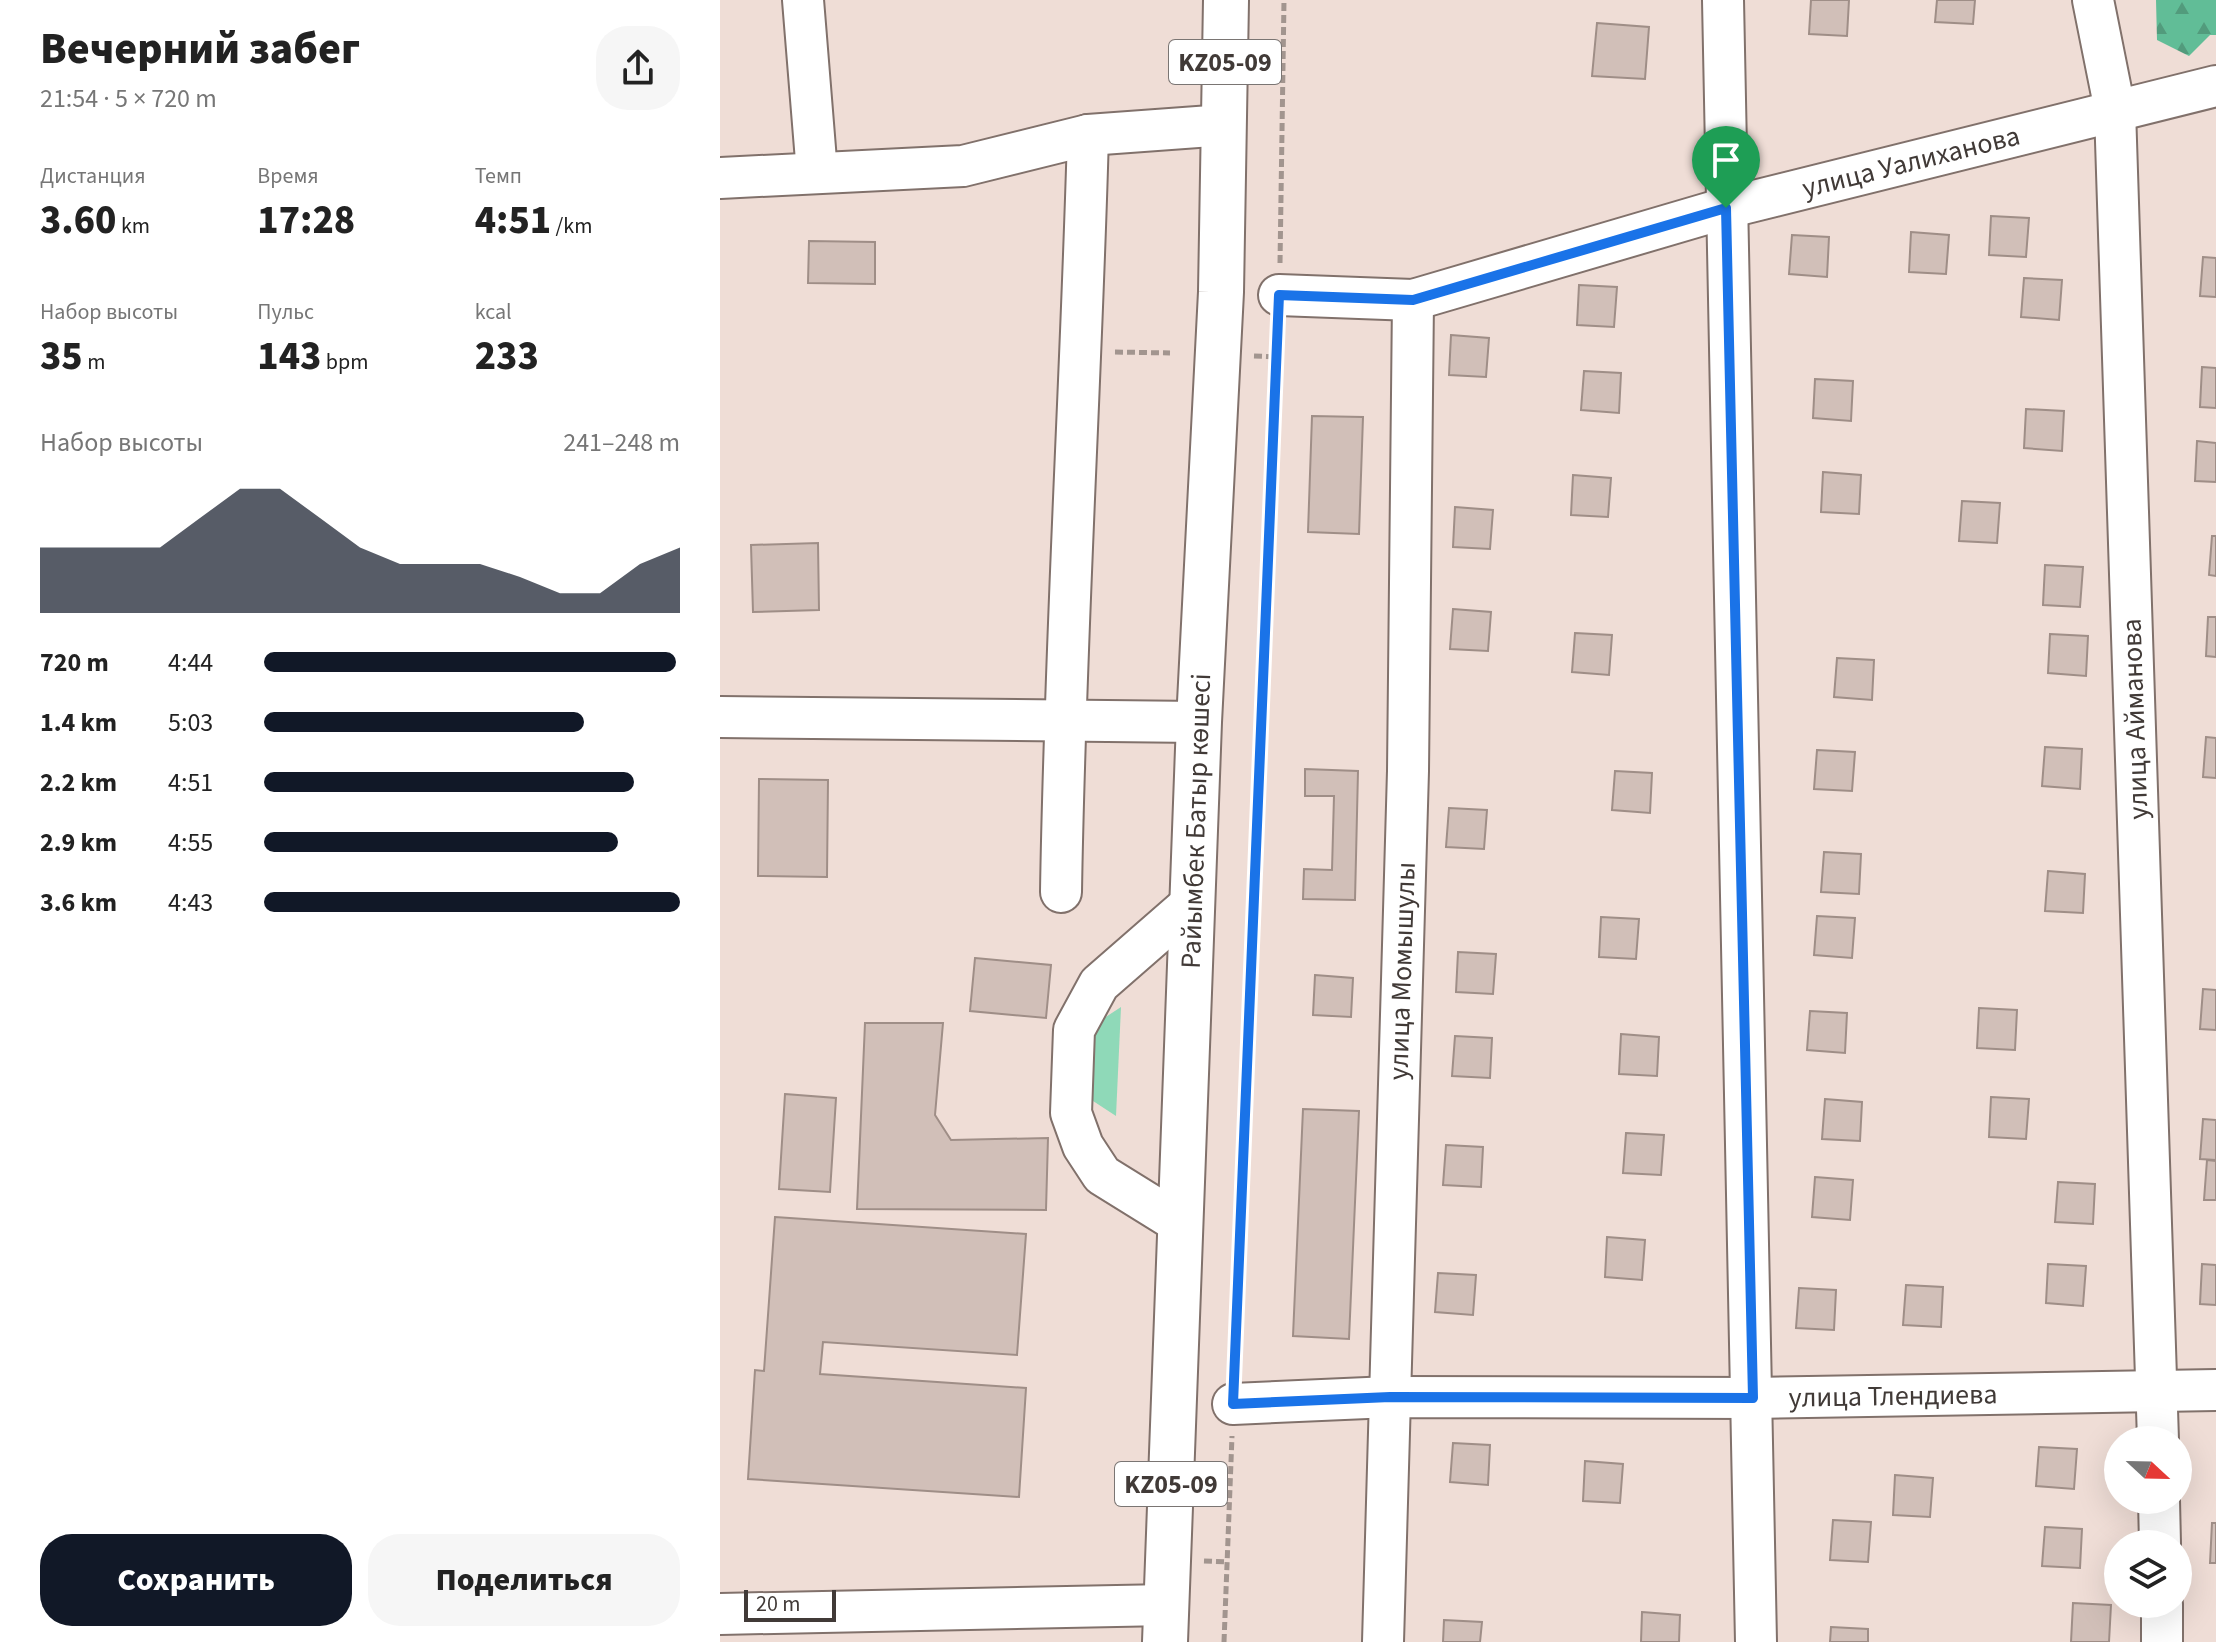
<!DOCTYPE html>
<html lang="ru">
<head>
<meta charset="utf-8">
<style>
  body { margin:0; font-family:"Source Sans 3",sans-serif; background:#f6f6f6; color:#222; height:100vh; display:flex; flex-direction:column; font-size:30px; white-space:nowrap }
  * { box-sizing:border-box; margin:0 }
  p { font-size:26px; color:#767676 }
  .icon { flex:none; width:44px; height:44px; fill:none; stroke:currentColor; stroke-width:2; stroke-linecap:round; stroke-linejoin:round }
  .map { position:relative; flex:1; overflow:hidden }
  .panel { display:flex; flex-direction:column; background:#fff; width:720px }
  .panel>* { flex:none }
  .needle { width:52px; rotate:112deg }
  .buttons { position:absolute; left:1384px; top:1426px; display:grid; gap:16px }
  .buttons a { display:grid; place-items:center; width:88px; height:88px; border-radius:50%; background:#fff; box-shadow:0 8px 32px #0002; font-size:40px }
  .scale { position:absolute; left:24px; bottom:20px; width:92px; box-sizing:border-box; padding-left:8px; border:4px solid #413a37; border-top:0; font-size:22px; line-height:28px; white-space:nowrap; color:#413a37; -webkit-text-stroke:6px #fff; paint-order:stroke }
  .pin { position:absolute; display:grid; place-items:center; width:68px; height:68px; color:#fff; margin:-82px -34px; border-radius:50% 50% 50% 0; rotate:-45deg; box-shadow:0 0 8px #0007 }
  .pin .icon { rotate:45deg }
  .round { display:grid; place-items:center; flex:none; width:84px; height:84px; border-radius:32px; background:#f6f6f6 }
  .overview { display:flex; align-items:center; justify-content:space-between; height:136px; padding:0 40px }
  h1 { font-size:44px; font-weight:800; line-height:60px }
  .stats { display:grid; grid-template-columns:repeat(3,1fr); gap:12px; height:136px; padding:8px 40px }
  .stats div { display:grid; align-content:center }
  .stats b { font-size:40px; font-weight:800 }
  .stats small { font-size:22px; font-weight:400 }
  .stats p { font-size:22px }
  .chart { height:224px; padding:16px 40px }
  .chart p { display:flex; justify-content:space-between }
  .chart svg { width:100%; height:144px; margin-top:8px; fill:#111827; opacity:.7 }
  .button { display:flex; gap:16px; margin-top:auto; padding:16px 40px }
  .button a { flex:1; height:92px; border-radius:32px; background:#111827; color:#fff; font-size:32px; font-weight:800; line-height:92px; text-align:center }
  .button a+a { background:#f6f6f6; color:#222 }
  ul { padding:0 40px; list-style:none; font-size:26px }
  li { display:grid; grid-template-columns:128px 96px 1fr; align-items:center; height:60px }
  li i { height:20px; border-radius:10px; background:#111827 }
  main { display:flex; flex:1; min-height:0 }
  .map>svg:first-child { display:block }
  .green { fill:#8fd9b8 }
  .forest { fill:url(#forest-firs) }
  .building { fill:#d1bfb8; stroke:#9f8e87; stroke-width:2 }
  .lines { fill:none; stroke-linecap:round; stroke-linejoin:round }
  .minor-casing { stroke:#81716b; stroke-width:44 }
  .major-casing { stroke:#81716b; stroke-width:48 }
  .path { stroke:#a2958f; stroke-width:5; stroke-dasharray:8 4; stroke-linecap:butt }
  .minor { stroke:#fff; stroke-width:40 }
  .major { stroke:#fff; stroke-width:44 }
  .route-casing { stroke:#fff; stroke-width:16 }
  .route { stroke:#1a73e8; stroke-width:10 }
  .labels { text-anchor:middle; dominant-baseline:central; stroke-width:8; stroke-linejoin:round; paint-order:stroke }
  .shield { fill:#fff; stroke:#7a7573; stroke-width:2 }
  .shield-label { font-size:26px; font-weight:bold; fill:#413a37 }
  .street-label { font-size:28px; fill:#413a37; stroke:#fff }
</style>
</head>
<body>
<main>
<section class="panel">
<div class="overview"><div><h1>Вечерний забег</h1><p>21:54 · 5 × 720 m</p></div><a class="round"><svg class="icon" aria-label="share" viewBox="0 0 24 24"><path d="M12 15V3M7 8l5-5 5 5M5 13v7h14v-7"/></svg></a></div>
<div class="stats">
<div><p>Дистанция</p><b>3.60<small> km</small></b></div>
<div><p>Время</p><b>17:28</b></div>
<div><p>Темп</p><b>4:51<small> /km</small></b></div>
</div>
<div class="stats">
<div><p>Набор высоты</p><b>35<small> m</small></b></div>
<div><p>Пульс</p><b>143<small> bpm</small></b></div>
<div><p>kcal</p><b>233</b></div>
</div>
<div class="chart"><p><span>Набор высоты</span>241–248 m</p>
<svg viewBox="0 0 160 44" preserveAspectRatio="none"><path d="M0 44V24L10 24L20 24L30 24L40 15L50 6L60 6L70 15L80 24L90 29L100 29L110 29L120 33L130 38L140 38L150 29L160 24V44z"/></svg>
</div>
<ul>
<li><b>720 m</b>4:44<i style="width:99%"></i></li>
<li><b>1.4 km</b>5:03<i style="width:77%"></i></li>
<li><b>2.2 km</b>4:51<i style="width:89%"></i></li>
<li><b>2.9 km</b>4:55<i style="width:85%"></i></li>
<li><b>3.6 km</b>4:43<i style="width:100%"></i></li>
</ul>
<div class="button"><a>Сохранить</a><a>Поделиться</a></div>
</section>
<div class="map">
<svg width="1496" height="1642" viewBox="0 0 1496 1642">
  <defs>
    <pattern id="forest-firs" width="22" height="20" patternUnits="userSpaceOnUse" patternTransform="scale(2)"><rect width="22" height="20" fill="#61bd97"/><path d="M5 1l3.5 6h-7zM16 11l3.5 6h-7z" fill="#529b7c"/></pattern>
  </defs>
  <rect width="100%" height="100%" fill="#efddd6"/>
  <polygon class="green" points="401,1007 396,1116 370,1099 372,1026"/>
  <polygon class="forest" points="1436,0 1496,0 1496,35 1490,35 1469,56 1437,40"/>
  <g class="building">
    <polygon points="1091,0 1129,0 1127,36 1089,34"/>
    <polygon points="1217,0 1255,0 1253,24 1215,22"/>
    <polygon points="877,23 929,27 925,79 872,76"/>
    <polygon points="1271,216 1309,218 1306,257 1269,255"/>
    <polygon points="1191,232 1229,235 1226,274 1189,272"/>
    <polygon points="1072,235 1109,237 1107,277 1069,274"/>
    <polygon points="89,241 155,242 155,284 88,283"/>
    <polygon points="1483,257 1496,258 1496,297 1480,296"/>
    <polygon points="1304,278 1342,280 1339,320 1301,317"/>
    <polygon points="859,285 897,287 894,327 857,325"/>
    <polygon points="731,335 769,338 766,377 729,375"/>
    <polygon points="1482,367 1496,368 1496,408 1480,407"/>
    <polygon points="864,371 901,373 899,413 861,410"/>
    <polygon points="1095,379 1133,381 1131,421 1093,418"/>
    <polygon points="1306,409 1344,411 1342,451 1304,448"/>
    <polygon points="592,416 643,417 639,534 588,532"/>
    <polygon points="1477,441 1496,443 1496,482 1475,481"/>
    <polygon points="1103,472 1141,475 1139,514 1101,512"/>
    <polygon points="853,475 891,478 888,517 851,515"/>
    <polygon points="1242,501 1280,503 1277,543 1239,541"/>
    <polygon points="735,507 773,510 770,549 733,547"/>
    <polygon points="1492,536 1496,536 1496,576 1489,575"/>
    <polygon points="98,543 99,610 33,612 31,545"/>
    <polygon points="1325,565 1363,567 1360,607 1323,605"/>
    <polygon points="733,609 771,612 768,651 730,649"/>
    <polygon points="1488,617 1496,617 1496,657 1486,656"/>
    <polygon points="855,633 892,635 889,675 852,672"/>
    <polygon points="1330,634 1368,636 1366,676 1328,673"/>
    <polygon points="1117,658 1154,660 1152,700 1114,697"/>
    <polygon points="1486,737 1496,738 1496,778 1483,777"/>
    <polygon points="1325,747 1362,749 1360,789 1322,786"/>
    <polygon points="1097,750 1135,752 1132,791 1094,789"/>
    <polygon points="585,769 638,771 635,900 583,899 584,869 612,870 614,796 585,796"/>
    <polygon points="895,771 932,773 930,813 892,810"/>
    <polygon points="39,779 108,780 107,877 38,876"/>
    <polygon points="729,808 767,810 764,849 726,847"/>
    <polygon points="1104,852 1141,854 1139,894 1101,892"/>
    <polygon points="1328,871 1365,874 1363,913 1325,911"/>
    <polygon points="1097,916 1135,918 1132,958 1094,955"/>
    <polygon points="881,917 919,919 916,959 879,957"/>
    <polygon points="738,952 776,954 773,994 736,992"/>
    <polygon points="255,958 331,965 326,1018 250,1011"/>
    <polygon points="595,975 633,978 631,1017 593,1015"/>
    <polygon points="1483,989 1496,990 1496,1030 1480,1029"/>
    <polygon points="1259,1008 1297,1010 1295,1050 1257,1048"/>
    <polygon points="1090,1011 1127,1013 1125,1053 1087,1050"/>
    <polygon points="145,1023 223,1023 215,1115 231,1140 328,1138 326,1210 137,1209"/>
    <polygon points="901,1034 939,1037 937,1076 899,1074"/>
    <polygon points="735,1036 772,1038 770,1078 732,1076"/>
    <polygon points="65,1094 116,1098 110,1192 59,1189"/>
    <polygon points="1271,1097 1309,1099 1306,1139 1269,1137"/>
    <polygon points="1105,1099 1142,1102 1140,1141 1102,1139"/>
    <polygon points="583,1109 639,1111 629,1339 573,1336"/>
    <polygon points="1483,1119 1496,1120 1496,1160 1480,1159"/>
    <polygon points="906,1133 944,1135 941,1175 903,1173"/>
    <polygon points="726,1145 763,1147 761,1187 723,1185"/>
    <polygon points="1487,1160 1496,1161 1496,1200 1484,1200"/>
    <polygon points="1095,1177 1133,1180 1130,1220 1092,1217"/>
    <polygon points="1338,1182 1375,1184 1373,1224 1335,1222"/>
    <polygon points="55,1217 306,1234 297,1355 103,1342 100,1374 306,1388 299,1497 28,1479 35,1370 44,1371"/>
    <polygon points="887,1237 925,1240 922,1280 885,1277"/>
    <polygon points="1328,1264 1366,1266 1363,1306 1326,1303"/>
    <polygon points="1482,1264 1496,1265 1496,1305 1480,1304"/>
    <polygon points="718,1273 756,1275 753,1315 715,1312"/>
    <polygon points="1186,1285 1223,1287 1221,1327 1183,1325"/>
    <polygon points="1079,1288 1116,1290 1114,1330 1076,1328"/>
    <polygon points="733,1443 770,1445 768,1485 730,1482"/>
    <polygon points="1319,1447 1357,1449 1354,1489 1316,1486"/>
    <polygon points="865,1461 903,1464 900,1503 863,1501"/>
    <polygon points="1175,1475 1213,1478 1210,1517 1173,1515"/>
    <polygon points="1113,1520 1151,1522 1148,1562 1110,1560"/>
    <polygon points="1492,1523 1496,1523 1496,1563 1490,1563"/>
    <polygon points="1325,1527 1362,1529 1360,1568 1322,1566"/>
    <polygon points="1353,1603 1391,1605 1389,1642 1351,1642"/>
    <polygon points="922,1612 960,1615 959,1642 921,1642"/>
    <polygon points="724,1620 762,1622 760,1642 723,1642"/>
    <polygon points="1111,1627 1148,1629 1148,1642 1110,1642"/>
  </g>
  <g class="lines">
    <g class="minor-casing">
      <g id="minor">
        <polyline points="83,0 97,173"/>
        <polyline points="1003,0 1036,1642"/>
        <polyline points="1373,0 1395,110 1438,1440"/>
        <polyline points="0,178 243,166 368,135 505,125"/>
        <polyline points="559,295 693,300 1006,208 1496,86"/>
        <polyline points="0,717 479,722"/>
        <path d="M 341,892 C 345,639 361,387 368,135"/>
        <polyline points="461,1224 382,1175 363,1146 351,1113 354,1030 379,984 473,902"/>
        <polyline points="513,1404 670,1397 1033,1398 1496,1390"/>
        <polyline points="1439,1500 1440,1544"/>
        <polyline points="1442,1604 1442,1642"/>
        <polyline points="0,1614 447,1605"/>
        <polyline points="663,1642 688,771 693,300"/>
      </g>
    </g>
    <g class="major-casing">
      <polyline id="major" points="445,1642 479,722 501,292 506,0"/>
    </g>
    <g class="path">
      <polyline points="560,263 564,0"/>
      <polyline points="395,352 450,353"/>
      <polyline points="534,356 557,357"/>
      <polyline points="515,1370 558,329"/>
      <polyline points="484,1561 507,1562"/>
      <polyline points="504,1642 512,1436"/>
    </g>
    <use href="#minor" class="minor"/>
    <use href="#major" class="major"/>
  </g>
  <g class="lines">
    <g class="route-casing">
      <polygon id="route" points="1006,208 1033,1398 670,1397 513,1404 559,295 693,300"/>
    </g>
    <use href="#route" class="route"/>
  </g>
  <g class="labels">
    <g class="shield">
      <rect x="449" y="40" width="112" height="44" rx="6"/>
      <rect x="395" y="1462" width="112" height="44" rx="6"/>
    </g>
    <g class="shield-label">
      <text x="505" y="62">KZ05-09</text>
      <text x="451" y="1484">KZ05-09</text>
    </g>
    <g class="street-label">
      <text transform="translate(1191 162) rotate(-14)">улица Уалиханова</text>
      <text transform="translate(1415 719) rotate(-92)">улица Айманова</text>
      <text transform="translate(476 821) rotate(-88)">Райымбек Батыр көшесі</text>
      <text transform="translate(682 971) rotate(-88)">улица Момышулы</text>
      <text transform="translate(1173 1396) rotate(-1)">улица Тлендиева</text>
    </g>
  </g>
</svg>
<div class="buttons">
<a><svg class="needle" viewBox="-14 -14 28 28"><path d="M0-13l5 13h-10z" fill="#e53935"/><path d="M0 13l5-13h-10z" fill="#767676"/></svg></a>
<a><svg class="icon" aria-label="layers" viewBox="0 0 24 24"><path d="M12 4l9 5-9 5-9-5zM3 14l9 5 9-5"/></svg></a>
</div>
<div class="scale">20 m</div>
<div class="pin" style="left:1006px;top:208px;background:#1e9e55"><svg class="icon" aria-label="arrive" viewBox="0 0 24 24"><path d="M6 21V4h12l-3 4 3 4H6"/></svg></div>
</div>
</main>
</body>
</html>
